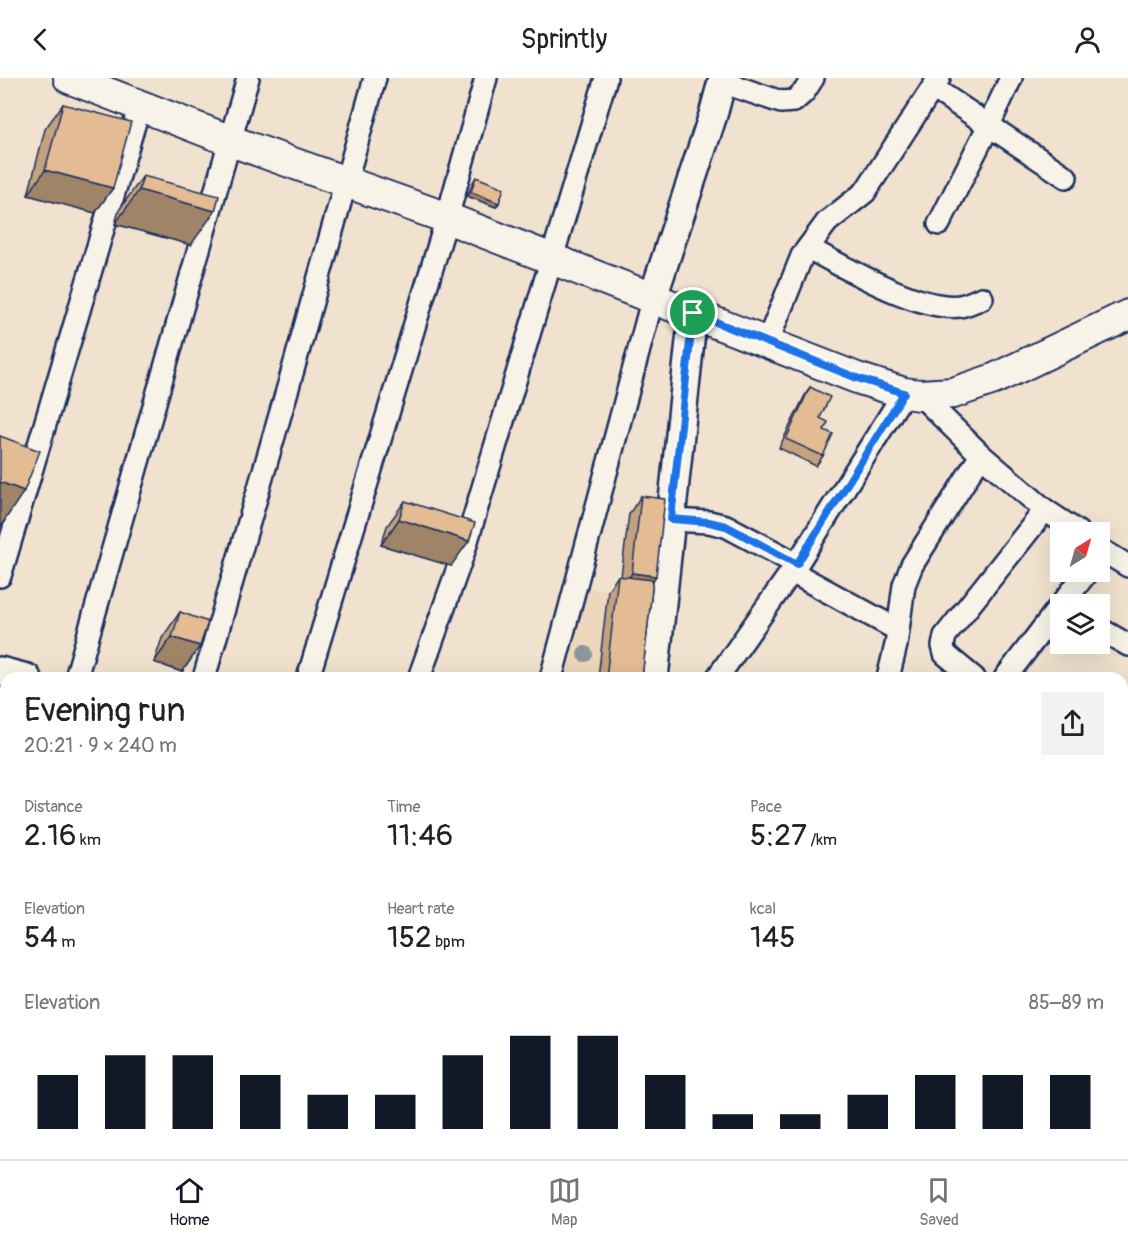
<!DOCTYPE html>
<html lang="en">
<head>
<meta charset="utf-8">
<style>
  body { margin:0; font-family:Pangolin,sans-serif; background:#f2f2f2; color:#222; height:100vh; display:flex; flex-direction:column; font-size:22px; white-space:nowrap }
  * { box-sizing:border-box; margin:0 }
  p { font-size:20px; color:#767676 }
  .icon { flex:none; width:33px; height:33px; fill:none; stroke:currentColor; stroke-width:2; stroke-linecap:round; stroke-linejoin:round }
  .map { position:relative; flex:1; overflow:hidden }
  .drawer { position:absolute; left:0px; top:594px; width:1128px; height:488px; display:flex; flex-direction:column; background:#fff; border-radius:18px 18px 0 0; box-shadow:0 6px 24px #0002 }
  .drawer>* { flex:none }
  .needle { width:39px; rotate:37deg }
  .controls { position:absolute; left:1050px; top:444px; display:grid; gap:12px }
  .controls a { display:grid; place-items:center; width:60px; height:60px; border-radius:0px; background:#fff; box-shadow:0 6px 24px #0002; font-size:30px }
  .pin { position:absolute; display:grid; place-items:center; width:51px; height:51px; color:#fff; margin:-26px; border:3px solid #fff; border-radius:50%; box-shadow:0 2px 6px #0007 }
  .round { display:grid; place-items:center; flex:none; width:63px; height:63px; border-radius:0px; background:#f2f2f2 }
  .overview { display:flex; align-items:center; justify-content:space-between; height:102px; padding:0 24px }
  h1 { font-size:33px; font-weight:600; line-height:45px }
  .stats { display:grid; grid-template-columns:repeat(3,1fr); gap:9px; height:102px; padding:6px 24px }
  .stats div { display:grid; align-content:center }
  .stats b { font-size:30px; font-weight:600 }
  .stats small { font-size:16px; font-weight:400 }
  .stats p { font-size:16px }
  .chart { height:168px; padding:12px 24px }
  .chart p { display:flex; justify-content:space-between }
  .chart svg { width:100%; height:108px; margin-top:6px; stroke:#111827; stroke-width:6 }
  header { display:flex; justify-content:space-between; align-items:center; height:78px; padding:0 24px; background:#fff; font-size:27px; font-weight:600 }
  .dock { display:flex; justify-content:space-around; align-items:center; height:84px; border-top:2px solid #e0e0e0; background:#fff; font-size:16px; color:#767676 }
  .dock a { display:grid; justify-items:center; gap:3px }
  .dock .on { color:#111827 }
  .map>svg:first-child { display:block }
  .built { fill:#edd7bd }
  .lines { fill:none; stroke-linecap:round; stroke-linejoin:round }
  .minor-casing { stroke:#1b2f5e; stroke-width:26 }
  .tertiary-casing { stroke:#1b2f5e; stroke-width:32 }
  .secondary-casing { stroke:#1b2f5e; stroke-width:34 }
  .minor { stroke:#f7f3e8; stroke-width:21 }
  .tertiary { stroke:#f7f3e8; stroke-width:27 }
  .secondary { stroke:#f7f3e8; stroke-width:30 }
  .tree { fill:#8c979b }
  .wall { fill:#c3a27f; stroke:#1b2f5e; stroke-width:1.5 }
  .shaded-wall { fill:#9f8468; stroke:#1b2f5e; stroke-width:1.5 }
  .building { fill:#e3bc94; stroke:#1b2f5e; stroke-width:1.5 }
  .route-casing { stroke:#fff; stroke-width:12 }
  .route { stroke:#1a73e8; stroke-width:8 }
</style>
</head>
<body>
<header><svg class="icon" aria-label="back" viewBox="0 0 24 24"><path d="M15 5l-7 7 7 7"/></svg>Sprintly<svg class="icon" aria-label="person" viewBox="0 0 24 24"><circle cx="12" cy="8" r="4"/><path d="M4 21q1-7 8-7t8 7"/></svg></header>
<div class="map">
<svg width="1128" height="1081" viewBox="0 0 1128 1081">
  <rect width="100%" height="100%" fill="#f1e2cf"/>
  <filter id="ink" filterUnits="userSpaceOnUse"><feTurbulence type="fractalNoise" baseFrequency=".0167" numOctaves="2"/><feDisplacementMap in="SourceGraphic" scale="12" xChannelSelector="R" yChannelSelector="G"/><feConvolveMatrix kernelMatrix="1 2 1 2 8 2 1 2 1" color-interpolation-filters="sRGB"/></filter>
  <g filter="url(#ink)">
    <polygon class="built" points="582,509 644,516 634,600 557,600"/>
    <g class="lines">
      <g class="minor-casing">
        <g id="minor">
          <polyline points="722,4 781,24 794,23 804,14 813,0"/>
          <polyline points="933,10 1066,99"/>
          <polyline points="939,146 989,47 1011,0"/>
          <path d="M 808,170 C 845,189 918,233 960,228 C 967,227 975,223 982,220"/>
          <polyline points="767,265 802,178 827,144 865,114 939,0"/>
          <polyline points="920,317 981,377 1045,432 1078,454"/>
          <polyline points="671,442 709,444 726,448 797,486"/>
          <polyline points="1100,471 1128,488"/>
          <polyline points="792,494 898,552"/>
          <polyline points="0,498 140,27"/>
          <polyline points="1062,526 1087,494"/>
          <polyline points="1100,551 1128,567"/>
          <polyline points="76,600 248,0"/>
          <polyline points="204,600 289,306 375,0"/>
          <polyline points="308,600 447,140 486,0"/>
          <polyline points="419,600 463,476 606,0"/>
          <polyline points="551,600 653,219"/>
          <polyline points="717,600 797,486 904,315"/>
          <polyline points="888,600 896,567 904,507 912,487 981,377"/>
          <polyline points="974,600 945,576 943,568 945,558 1045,432"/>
          <polyline points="1005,600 1060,528"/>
          <polyline points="1122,661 1128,650"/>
          <polyline points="0,698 6,702"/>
          <polyline points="1122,701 1128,703"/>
          <polyline points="1122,789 1128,790"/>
          <polyline points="0,837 6,841"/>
          <polyline points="1122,871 1128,859"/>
          <polyline points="0,950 6,954"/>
          <polyline points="153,1076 159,1081"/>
          <polyline points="400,1076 409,1081"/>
          <polyline points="780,1076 789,1081"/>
          <polyline points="997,1076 1004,1081"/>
        </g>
      </g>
      <g class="tertiary-casing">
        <g id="tertiary">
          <polyline points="653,219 713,37 723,0"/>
          <polyline points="0,593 27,600"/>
          <polyline points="654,600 693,235"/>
          <polyline points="1122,1009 1128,1011"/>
          <polyline points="1122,1038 1128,1039"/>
          <polyline points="556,1081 559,1076"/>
        </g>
      </g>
      <g class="secondary-casing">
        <polyline id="secondary" points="69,0 231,63 447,140 857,300 904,315 920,317 953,315 994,301 1128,237"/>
      </g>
      <use href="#minor" class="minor"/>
      <use href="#tertiary" class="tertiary"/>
      <use href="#secondary" class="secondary"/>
    </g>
    <circle class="tree" cx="585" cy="576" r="8"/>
    <g class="wall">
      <polygon points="63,26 113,110 95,135 28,117 45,51"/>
      <polygon points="143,98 191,167 115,146 119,132"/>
      <polygon points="476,99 499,125 496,129 467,118 473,104"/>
      <polygon points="810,309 824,352 823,378 816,388 779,370 804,319"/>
      <polygon points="641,418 653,502 642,600 598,600 608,512 618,498 621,498 629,436"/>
      <polygon points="405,423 451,488 381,467 387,448"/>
      <polygon points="180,534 200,568 182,594 154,584 162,560"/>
    </g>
    <g class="shaded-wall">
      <polygon points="45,92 113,110 95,135 28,117"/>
      <polygon points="139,112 215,133 191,167 115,146"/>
      <polygon points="471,114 499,125 496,129 467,118"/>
      <polygon points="0,404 24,413 1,448 0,447"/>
      <polygon points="399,441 469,463 451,488 381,467"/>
      <polygon points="632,495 656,498 644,516 620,513"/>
      <polygon points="172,559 200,568 182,594 154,584"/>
    </g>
    <g class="building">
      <polygon points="63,26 131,44 113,110 45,92"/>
      <polygon points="143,98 219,118 215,133 139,112"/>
      <polygon points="476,99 504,110 499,125 471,114"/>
      <polygon points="810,309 830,319 820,340 828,344 824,352 833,356 823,378 786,361"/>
      <polygon points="0,358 40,373 24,413 0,404"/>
      <polygon points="641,418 665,421 656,498 632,495"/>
      <polygon points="405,423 475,445 469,463 399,441"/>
      <polygon points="618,498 653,502 642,600 606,600"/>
      <polygon points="180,534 208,544 200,568 172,559"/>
    </g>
  </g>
  <g class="lines" filter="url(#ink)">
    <g class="route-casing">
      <polygon id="route" points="693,235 857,300 904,315 797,486 726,448 709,444 671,441"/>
    </g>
    <use href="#route" class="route"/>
  </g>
</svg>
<div class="controls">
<a><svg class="needle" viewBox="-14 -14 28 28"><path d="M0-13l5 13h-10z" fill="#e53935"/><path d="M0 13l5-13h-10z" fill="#767676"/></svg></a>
<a><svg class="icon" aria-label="layers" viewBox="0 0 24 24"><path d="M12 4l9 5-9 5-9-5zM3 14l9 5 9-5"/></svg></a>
</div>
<div class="pin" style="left:693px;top:235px;background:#1e9e55"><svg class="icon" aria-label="arrive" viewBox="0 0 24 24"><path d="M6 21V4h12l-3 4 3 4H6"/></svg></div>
<section class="drawer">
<div class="overview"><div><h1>Evening run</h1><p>20:21 · 9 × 240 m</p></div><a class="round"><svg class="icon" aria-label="share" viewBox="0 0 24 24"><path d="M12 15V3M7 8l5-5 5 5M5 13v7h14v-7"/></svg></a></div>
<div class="stats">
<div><p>Distance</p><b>2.16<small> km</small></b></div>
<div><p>Time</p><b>11:46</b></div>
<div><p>Pace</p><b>5:27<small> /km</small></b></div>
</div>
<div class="stats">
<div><p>Elevation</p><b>54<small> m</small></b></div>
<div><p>Heart rate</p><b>152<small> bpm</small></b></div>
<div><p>kcal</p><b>145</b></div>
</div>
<div class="chart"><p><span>Elevation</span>85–89 m</p>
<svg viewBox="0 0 160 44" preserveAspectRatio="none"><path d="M5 44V22M15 44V14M25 44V14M35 44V22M45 44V30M55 44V30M65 44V14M75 44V6M85 44V6M95 44V22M105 44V38M115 44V38M125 44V30M135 44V22M145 44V22M155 44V22"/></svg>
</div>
</section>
</div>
<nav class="dock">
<a class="on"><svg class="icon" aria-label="home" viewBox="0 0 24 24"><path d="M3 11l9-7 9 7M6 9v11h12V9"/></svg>Home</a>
<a><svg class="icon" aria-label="map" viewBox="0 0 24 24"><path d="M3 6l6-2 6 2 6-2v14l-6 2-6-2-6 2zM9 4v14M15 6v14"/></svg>Map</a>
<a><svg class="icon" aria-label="saved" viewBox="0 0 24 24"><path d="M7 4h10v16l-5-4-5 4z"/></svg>Saved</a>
</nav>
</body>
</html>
